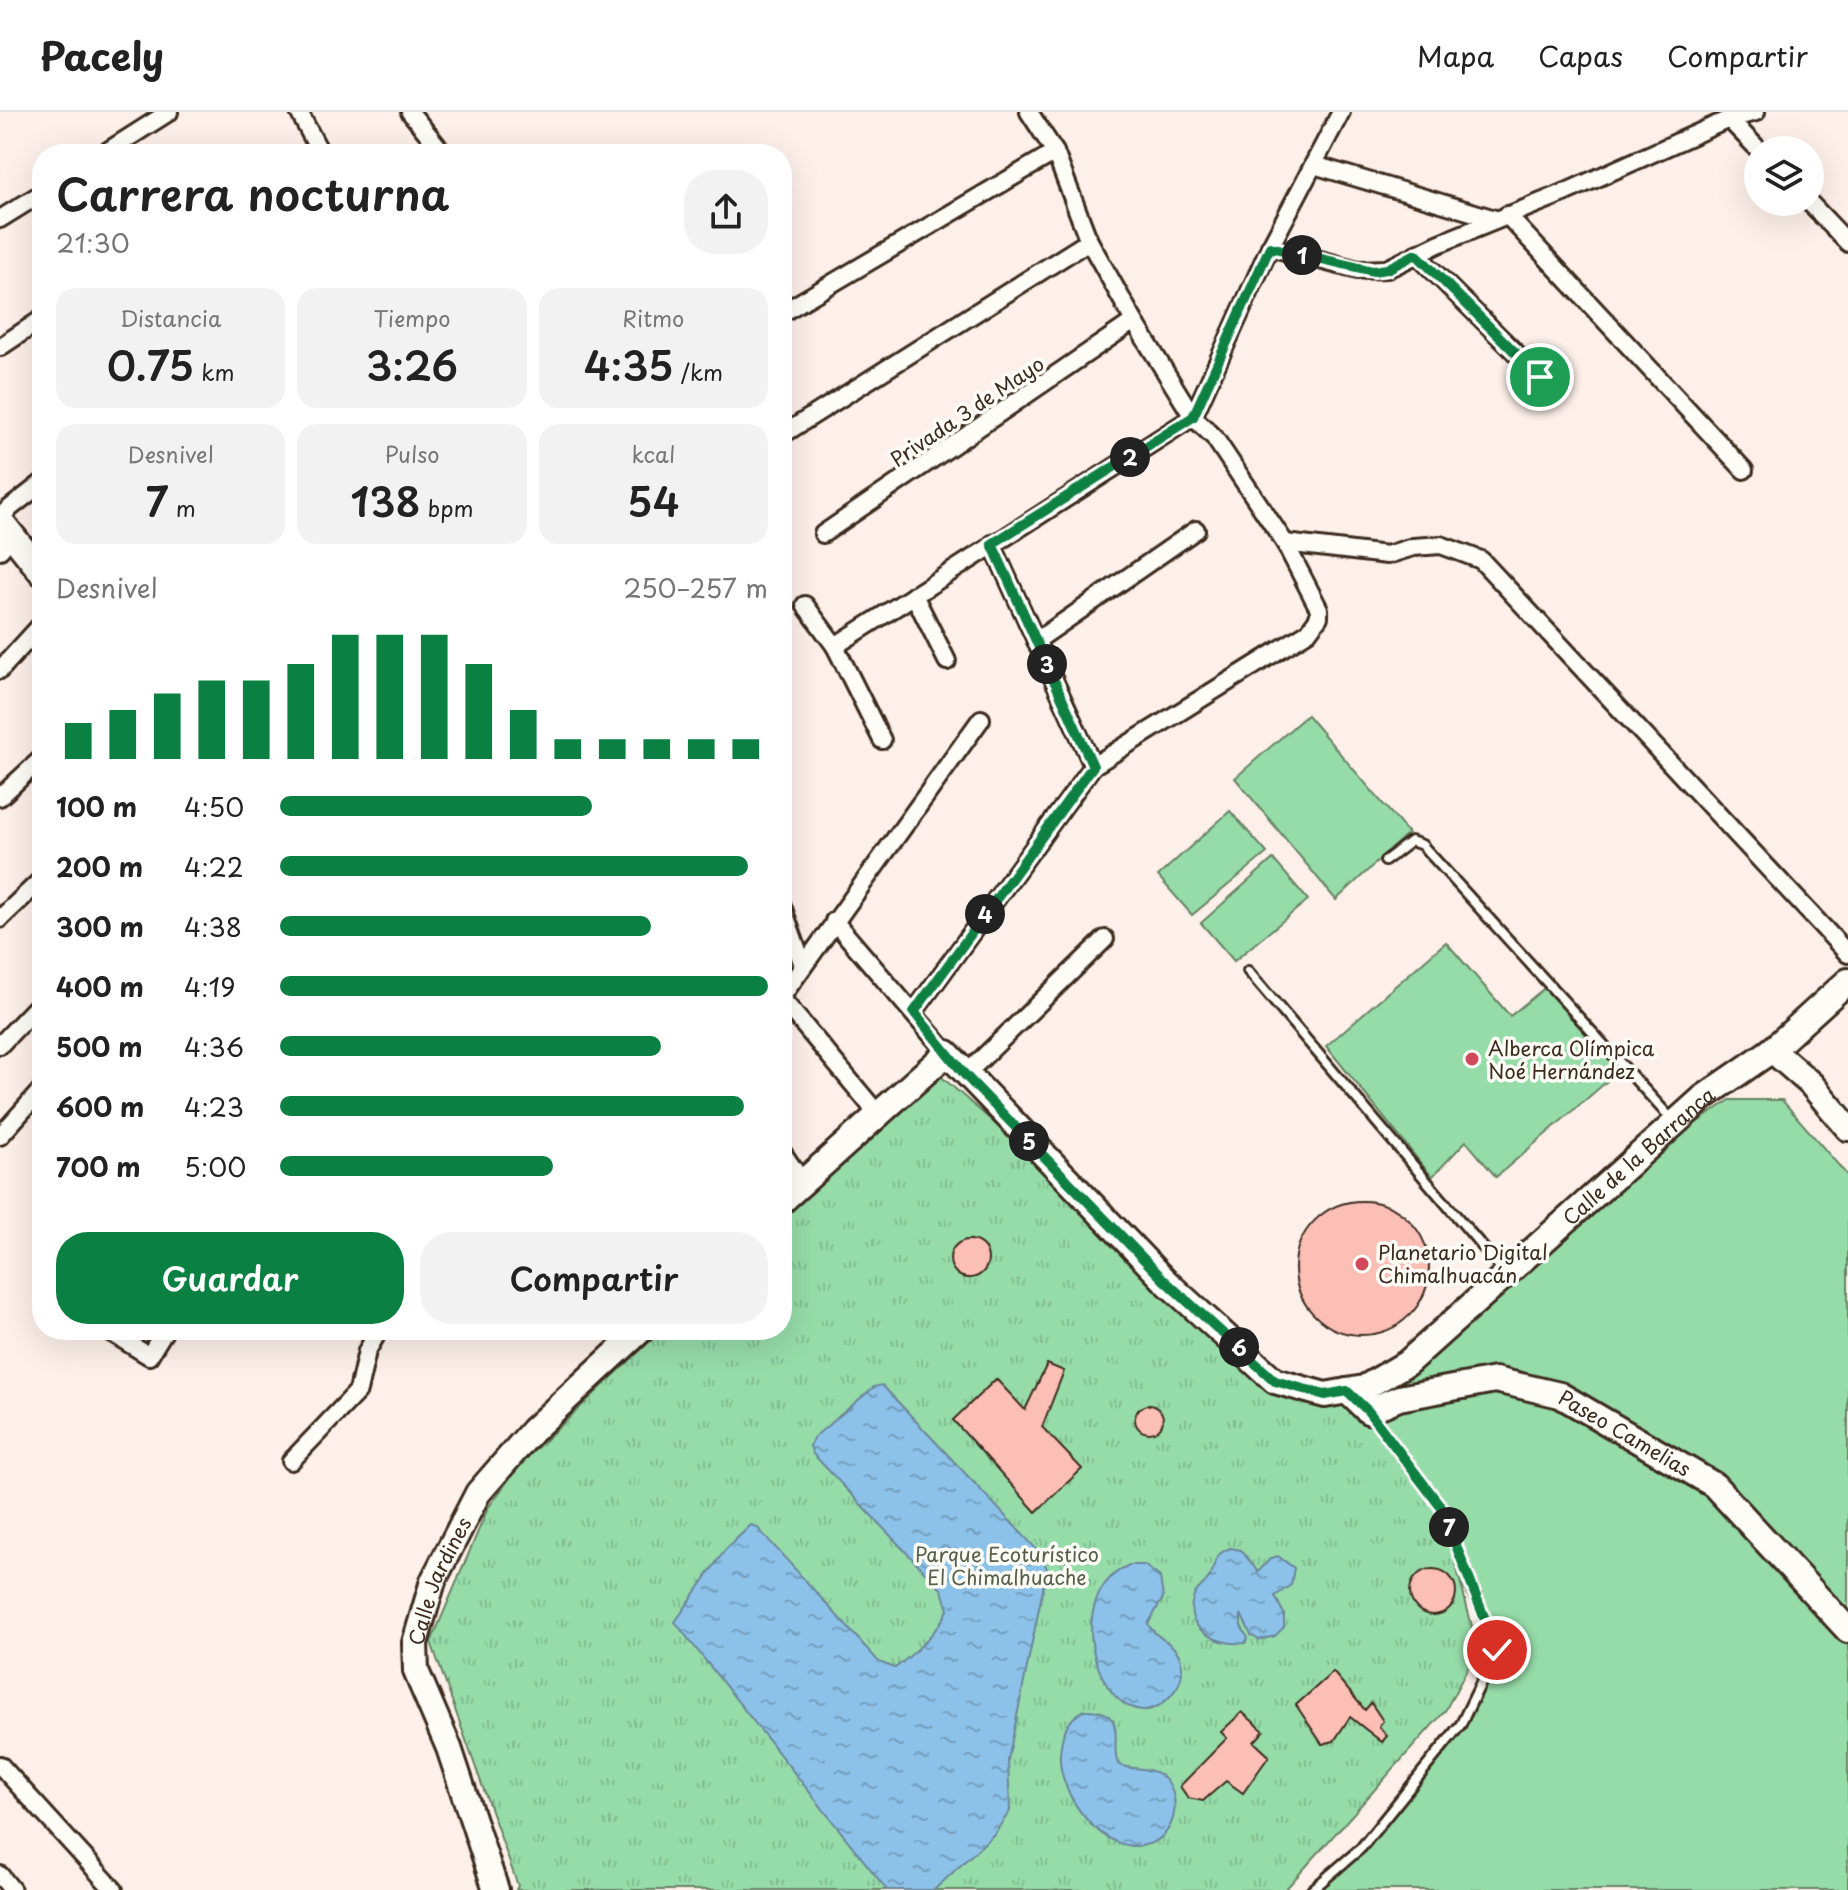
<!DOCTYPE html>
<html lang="es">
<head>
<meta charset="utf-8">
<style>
  body { margin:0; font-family:"Playpen Sans",sans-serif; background:#f2f2f2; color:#222; height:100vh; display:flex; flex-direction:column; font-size:30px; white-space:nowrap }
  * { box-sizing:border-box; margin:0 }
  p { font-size:26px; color:#767676 }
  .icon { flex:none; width:44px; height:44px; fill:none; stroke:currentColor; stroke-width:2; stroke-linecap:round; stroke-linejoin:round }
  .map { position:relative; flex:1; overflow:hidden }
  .panel { position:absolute; left:32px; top:32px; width:760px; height:1196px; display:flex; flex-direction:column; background:#fff; border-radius:32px; box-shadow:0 8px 32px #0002 }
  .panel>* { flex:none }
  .buttons { position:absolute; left:1744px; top:24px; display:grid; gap:16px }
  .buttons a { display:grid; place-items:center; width:80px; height:80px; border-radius:50%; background:#fff; box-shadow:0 8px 32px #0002; font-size:40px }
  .pin { position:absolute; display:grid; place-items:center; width:68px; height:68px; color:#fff; margin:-34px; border:4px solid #fff; border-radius:50%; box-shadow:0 2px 8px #0007 }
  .km { position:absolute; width:40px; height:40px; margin:-20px; border-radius:50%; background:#222; color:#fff; font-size:22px; line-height:40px; text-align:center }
  .round { display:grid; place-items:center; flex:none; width:84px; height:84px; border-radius:32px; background:#f2f2f2 }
  .summary { display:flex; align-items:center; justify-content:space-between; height:136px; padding:0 24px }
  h1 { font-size:44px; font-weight:600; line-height:60px }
  .stats { display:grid; grid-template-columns:repeat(3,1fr); gap:12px; height:136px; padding:8px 24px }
  .stats div { display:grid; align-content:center; border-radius:20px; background:#f2f2f2; text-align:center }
  .stats b { font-size:40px; font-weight:600 }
  .stats small { font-size:22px; font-weight:400 }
  .stats p { font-size:22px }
  .chart { height:224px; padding:16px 24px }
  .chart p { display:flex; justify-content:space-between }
  .chart svg { width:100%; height:144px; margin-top:8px; stroke:#0b8043; stroke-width:6 }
  .action { display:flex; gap:16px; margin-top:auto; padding:16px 24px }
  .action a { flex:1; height:92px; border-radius:32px; background:#0b8043; color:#fff; font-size:32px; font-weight:600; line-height:92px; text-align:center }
  .action a+a { background:#f2f2f2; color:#222 }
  ul { padding:0 24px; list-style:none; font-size:26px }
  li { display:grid; grid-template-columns:128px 96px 1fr; align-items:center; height:60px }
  li i { height:20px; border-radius:10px; background:#0b8043 }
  header { display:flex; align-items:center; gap:48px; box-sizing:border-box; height:112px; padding:0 40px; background:#fff; border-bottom:2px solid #e0e0e0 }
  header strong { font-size:38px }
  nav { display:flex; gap:44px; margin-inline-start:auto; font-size:28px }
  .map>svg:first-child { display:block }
  .grass { fill:#96dca9; stroke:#688364; stroke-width:2 }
  .park { fill:url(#park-tufts); stroke:#688364; stroke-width:2 }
  .water { fill:url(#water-ripples); stroke:#6c8598; stroke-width:2 }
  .building { fill:#fbbfb6; stroke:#3b2a1e; stroke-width:2 }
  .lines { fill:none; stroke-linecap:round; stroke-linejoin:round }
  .lane-casing { stroke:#3b2a1e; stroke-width:14 }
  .street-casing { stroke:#3b2a1e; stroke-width:22 }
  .secondary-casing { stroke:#3b2a1e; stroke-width:30 }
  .lane { stroke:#fdfcf7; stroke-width:8 }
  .street { stroke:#fdfcf7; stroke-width:16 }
  .secondary { stroke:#fdfcf7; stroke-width:24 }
  .route-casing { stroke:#fff; stroke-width:16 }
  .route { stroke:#0b8043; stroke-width:10 }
  .poi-dot { fill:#d1495b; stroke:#fdfcf7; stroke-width:3 }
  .labels { text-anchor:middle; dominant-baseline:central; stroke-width:7; stroke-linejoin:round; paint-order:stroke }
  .street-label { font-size:20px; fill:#3b2a1e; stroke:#fdfcf7 }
  .poi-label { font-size:20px; fill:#3b2a1e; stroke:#fdfcf7; text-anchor:start }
  .park-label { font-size:20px; fill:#565f48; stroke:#fdfcf7 }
</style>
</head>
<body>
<header>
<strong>Pacely</strong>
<nav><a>Mapa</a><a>Capas</a><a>Compartir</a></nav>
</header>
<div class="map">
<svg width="1848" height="1778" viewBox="0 0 1848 1778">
  <defs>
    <pattern id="park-tufts" width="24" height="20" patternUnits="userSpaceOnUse" patternTransform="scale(2)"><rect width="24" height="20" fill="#96dca9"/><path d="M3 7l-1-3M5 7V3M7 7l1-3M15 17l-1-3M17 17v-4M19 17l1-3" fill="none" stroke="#82bd91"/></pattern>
    <pattern id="water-ripples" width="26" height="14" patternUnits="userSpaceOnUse" patternTransform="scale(2)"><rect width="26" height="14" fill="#8cc2ea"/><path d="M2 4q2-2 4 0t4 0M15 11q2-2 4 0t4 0" fill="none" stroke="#749ebd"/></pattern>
  </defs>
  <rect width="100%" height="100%" fill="#fdf0ea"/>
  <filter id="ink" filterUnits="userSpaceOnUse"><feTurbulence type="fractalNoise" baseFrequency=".0125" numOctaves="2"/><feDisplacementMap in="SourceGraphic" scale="16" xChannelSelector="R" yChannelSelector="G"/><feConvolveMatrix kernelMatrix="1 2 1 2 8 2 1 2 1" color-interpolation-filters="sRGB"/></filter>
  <g filter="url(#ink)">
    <g class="grass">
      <polygon points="1307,603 1408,721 1336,788 1235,666"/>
      <polygon points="1230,699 1267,741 1192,803 1158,764"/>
      <polygon points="1273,747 1308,788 1234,849 1201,811"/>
      <polygon points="1446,830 1510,904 1547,874 1619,959 1496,1065 1466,1029 1432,1065 1326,934"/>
      <polygon points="1730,988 1782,988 1848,1064 1848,1778 1312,1778 1361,1736 1461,1612 1497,1538 1368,1299 1671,1028"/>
    </g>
    <polygon class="park" points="936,960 1299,1278 1347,1283 1367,1300 1441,1397 1478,1537 1445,1599 1285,1778 516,1778 518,1774 431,1530 488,1396 520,1352 662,1218 782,1218 782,1105"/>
    <g class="water">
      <path d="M 882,1273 L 1041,1442 L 1047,1457 L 1008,1648 L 1010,1699 L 994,1722 L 934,1778 L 887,1778 L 675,1510 L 725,1438 L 751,1413 L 757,1415 L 879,1550 L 895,1556 C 914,1542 938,1519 948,1498 L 942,1478 L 813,1342 L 810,1334 L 813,1326 L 874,1275 Z"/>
      <path d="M 1231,1436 L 1241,1438 L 1258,1460 L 1271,1446 L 1278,1444 L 1294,1456 L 1291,1473 L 1275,1484 L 1284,1502 L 1284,1515 L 1275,1524 L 1259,1528 L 1251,1523 L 1241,1502 L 1241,1514 L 1248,1526 L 1245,1531 C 1220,1534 1181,1518 1194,1484 C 1197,1476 1206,1472 1210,1464 C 1217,1449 1213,1442 1231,1436 Z"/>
      <path d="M 1129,1453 L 1144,1453 L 1160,1465 L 1163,1486 L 1148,1512 C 1156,1528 1176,1530 1181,1548 C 1184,1562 1181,1572 1172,1582 C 1116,1648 1047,1491 1129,1453 Z"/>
      <path d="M 1085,1598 C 1131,1597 1109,1632 1118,1652 C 1131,1659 1146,1654 1159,1662 C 1184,1679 1178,1723 1149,1732 C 1104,1746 1058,1683 1060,1643 C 1061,1624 1066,1607 1085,1598 Z"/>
    </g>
    <g class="building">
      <circle cx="1362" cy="1156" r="67"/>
      <circle cx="969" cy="1147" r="19"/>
      <polygon points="1047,1252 1064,1259 1042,1315 1082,1357 1036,1400 953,1308 996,1267 1025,1298"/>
      <circle cx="1149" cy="1307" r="14"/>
      <circle cx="1433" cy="1480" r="23"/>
      <polygon points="1333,1560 1365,1598 1371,1591 1383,1609 1379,1614 1387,1624 1382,1630 1350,1605 1334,1629 1322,1632 1296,1593"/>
      <polygon points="1242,1600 1264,1619 1254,1630 1269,1644 1243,1681 1226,1669 1203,1689 1188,1686 1180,1674 1227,1626 1221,1620"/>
    </g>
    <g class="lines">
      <g class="lane-casing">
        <g id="lane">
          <polyline points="1385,749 1411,729 1422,733 1674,1010"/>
          <polyline points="1248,859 1504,1160"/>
          <polyline points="1312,1778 1361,1736 1461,1612 1497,1538 1441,1395 1371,1303"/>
        </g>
      </g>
      <g class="street-casing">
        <g id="street">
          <polyline points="299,0 321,42"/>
          <polyline points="410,0 444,42"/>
          <polyline points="1729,7 1759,38"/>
          <polyline points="103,42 169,0"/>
          <polyline points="1314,53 1495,107"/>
          <polyline points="1809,90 1848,131"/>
          <polyline points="1507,103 1744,358"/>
          <polyline points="0,107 42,81"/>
          <polyline points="1270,135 1358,158 1387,157 1438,132 1566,80 1729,7 1756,0"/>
          <polyline points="1416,142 1540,265"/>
          <polyline points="782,201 1055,40"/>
          <polyline points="0,235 42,207"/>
          <polyline points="1193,305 1270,135 1341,0"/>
          <polyline points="782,323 1089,129"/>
          <polyline points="0,404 42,371"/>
          <polyline points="823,422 1134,209"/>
          <polyline points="1285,431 1387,443 1413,435 1441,433 1481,448 1848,842"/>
          <polyline points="992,432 1093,654"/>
          <polyline points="0,438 12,424"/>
          <polyline points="914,483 947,549"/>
          <polyline points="805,493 835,534 882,628"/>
          <polyline points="1036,529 1196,418"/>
          <polyline points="835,534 1193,305"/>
          <polyline points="0,558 42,512"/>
          <polyline points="0,685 42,646"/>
          <polyline points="782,794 803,853"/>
          <polyline points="0,807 42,767"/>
          <polyline points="834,809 947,941"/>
          <polyline points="782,884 981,607"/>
          <polyline points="782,887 877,1001"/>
          <polyline points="914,900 1093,654 1308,520 1319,505 1319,497 1285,431 1214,325 1193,305 1134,209 1089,129 1055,40 1029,0"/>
          <polyline points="0,933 42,889"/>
          <polyline points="965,963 1105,827"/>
          <polyline points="0,1024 42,977"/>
          <polyline points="782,1040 803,1071"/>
          <polyline points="107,1218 149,1244 165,1218"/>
          <polyline points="291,1349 358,1279 367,1239 379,1218"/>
          <polyline points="0,1653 114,1778"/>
          <polyline points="0,1763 12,1778"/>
        </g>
      </g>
      <g class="secondary-casing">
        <g id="secondary">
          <polyline points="0,408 42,461"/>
          <polyline points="1772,938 1811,972 1848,1016"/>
          <path id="s1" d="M 782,1089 L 947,941 L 1164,1168 L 1275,1269 L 1325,1283 L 1364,1276 L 1407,1251 L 1704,985 L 1772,938 L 1848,869"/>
          <path id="s2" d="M 1347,1279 L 1368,1299 L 1399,1286 L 1495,1268 L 1560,1283 L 1714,1373 L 1848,1518"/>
          <path id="s3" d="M 496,1778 L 449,1636 L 416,1559 L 415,1531 L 433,1469 L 478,1381 L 533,1318 L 641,1218"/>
        </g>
      </g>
      <use href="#lane" class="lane"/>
      <use href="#street" class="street"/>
      <use href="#secondary" class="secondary"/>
    </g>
  </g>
  <g class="lines" filter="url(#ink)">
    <g class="route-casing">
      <polyline id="route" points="1497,1538 1441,1395 1368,1299 1347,1279 1325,1283 1275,1269 1164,1168 965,963 914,900 1093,654 992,432 1193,305 1270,135 1373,159 1387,157 1416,142 1540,265"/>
    </g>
    <use href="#route" class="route"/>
  </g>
  <g class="poi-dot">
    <circle cx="1472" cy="947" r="8"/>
    <circle cx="1362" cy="1152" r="8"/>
  </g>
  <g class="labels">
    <g class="street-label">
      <text transform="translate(967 299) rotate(-34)">Privada 3 de Mayo</text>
      <text stroke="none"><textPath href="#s1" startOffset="1138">Calle de la Barranca</textPath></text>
      <text stroke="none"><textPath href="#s2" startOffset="302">Paseo Camelias</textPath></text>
      <text stroke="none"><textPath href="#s3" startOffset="328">Calle Jardines</textPath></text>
    </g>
    <g class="poi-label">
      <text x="1488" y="936">Alberca Olímpica<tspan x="1488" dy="23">Noé Hernández</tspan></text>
      <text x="1378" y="1140">Planetario Digital<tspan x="1378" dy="23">Chimalhuacán</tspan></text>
    </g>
    <g class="park-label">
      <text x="1007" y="1442">Parque Ecoturístico<tspan x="1007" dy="23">El Chimalhuache</tspan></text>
    </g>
  </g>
</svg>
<div class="buttons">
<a><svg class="icon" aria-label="layers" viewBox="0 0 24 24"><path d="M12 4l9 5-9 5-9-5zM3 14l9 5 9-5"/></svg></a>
</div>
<div class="pin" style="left:1540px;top:265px;background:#1e9e55"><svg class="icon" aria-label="arrive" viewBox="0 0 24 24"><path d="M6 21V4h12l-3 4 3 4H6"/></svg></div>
<div class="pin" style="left:1497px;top:1538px;background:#d93025"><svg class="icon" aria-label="check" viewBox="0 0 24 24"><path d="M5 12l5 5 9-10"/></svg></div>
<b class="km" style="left:1302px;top:143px">1</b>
<b class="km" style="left:1130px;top:345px">2</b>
<b class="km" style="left:1047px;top:552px">3</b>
<b class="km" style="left:985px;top:802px">4</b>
<b class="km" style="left:1029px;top:1029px">5</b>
<b class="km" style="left:1239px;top:1235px">6</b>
<b class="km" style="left:1449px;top:1415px">7</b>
<section class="panel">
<div class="summary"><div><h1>Carrera nocturna</h1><p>21:30</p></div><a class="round"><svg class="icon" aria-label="share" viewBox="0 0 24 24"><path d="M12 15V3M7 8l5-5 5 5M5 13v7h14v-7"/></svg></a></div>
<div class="stats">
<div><p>Distancia</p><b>0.75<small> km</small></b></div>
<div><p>Tiempo</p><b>3:26</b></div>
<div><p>Ritmo</p><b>4:35<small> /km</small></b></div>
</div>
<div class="stats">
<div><p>Desnivel</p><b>7<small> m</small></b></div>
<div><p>Pulso</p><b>138<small> bpm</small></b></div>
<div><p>kcal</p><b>54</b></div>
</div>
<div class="chart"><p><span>Desnivel</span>250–257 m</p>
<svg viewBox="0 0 160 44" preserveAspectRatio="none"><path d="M5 44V33M15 44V29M25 44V24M35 44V20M45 44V20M55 44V15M65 44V6M75 44V6M85 44V6M95 44V15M105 44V29M115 44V38M125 44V38M135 44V38M145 44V38M155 44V38"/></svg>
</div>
<ul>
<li><b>100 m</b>4:50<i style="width:64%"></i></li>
<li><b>200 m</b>4:22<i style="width:96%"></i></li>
<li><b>300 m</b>4:38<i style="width:76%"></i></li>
<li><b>400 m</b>4:19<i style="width:100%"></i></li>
<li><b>500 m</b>4:36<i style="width:78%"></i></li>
<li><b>600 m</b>4:23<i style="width:95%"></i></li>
<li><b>700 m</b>5:00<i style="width:56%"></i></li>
</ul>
<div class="action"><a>Guardar</a><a>Compartir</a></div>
</section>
</div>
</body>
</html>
